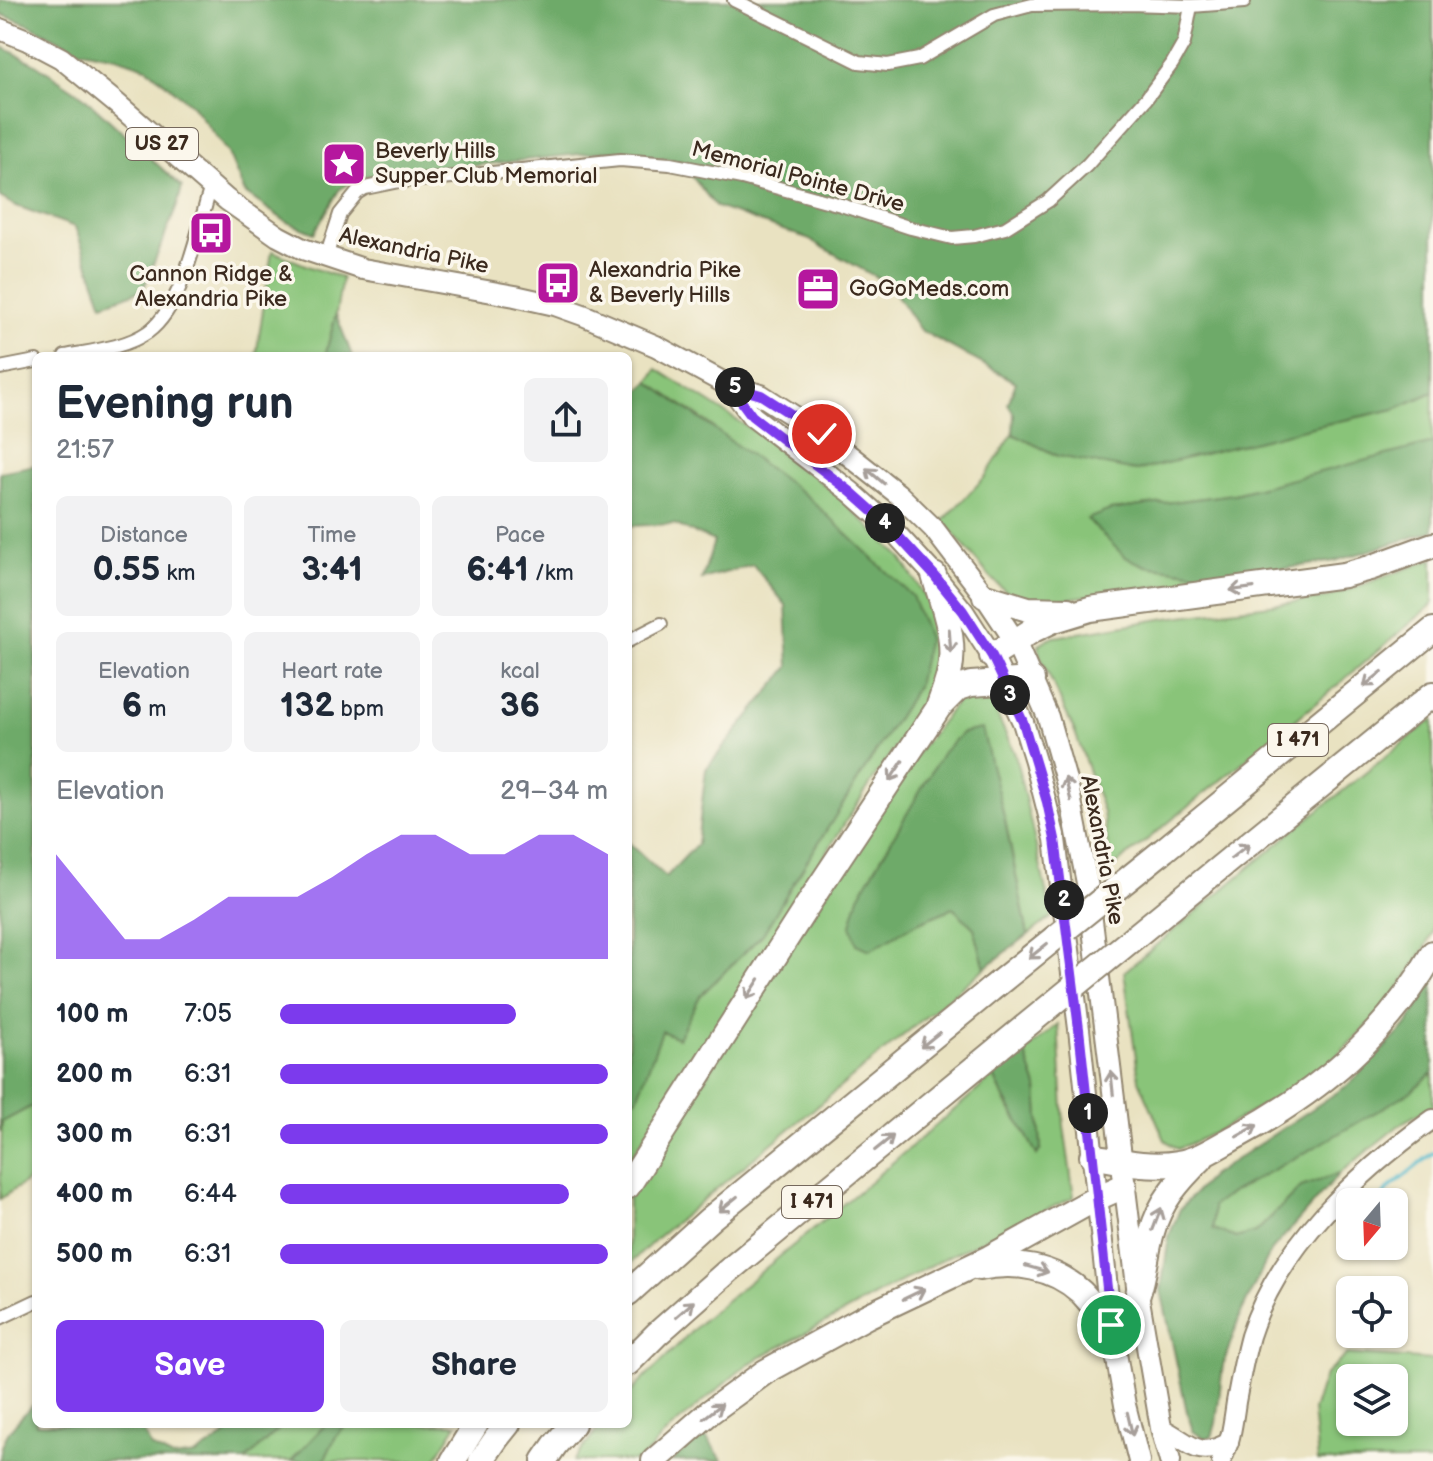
<!DOCTYPE html>
<html lang="en">
<head>
<meta charset="utf-8">
<style>
  body { margin:0; font-family:"Balsamiq Sans",sans-serif; background:#f2f2f3; color:#1f2937; height:100vh; display:flex; flex-direction:column; font-size:30px; white-space:nowrap }
  * { box-sizing:border-box; margin:0 }
  p { font-size:26px; color:#747a83 }
  .icon { flex:none; width:44px; height:44px; fill:none; stroke:currentColor; stroke-width:2; stroke-linecap:round; stroke-linejoin:round }
  .map { position:relative; flex:1; overflow:hidden }
  .panel { position:absolute; left:32px; top:352px; width:600px; height:1076px; display:flex; flex-direction:column; background:#fff; border-radius:12px; box-shadow:0 2px 6px #0004 }
  .panel>* { flex:none }
  .needle { width:52px; rotate:199deg }
  .fabs { position:absolute; left:1336px; top:1188px; display:grid; gap:16px }
  .fabs a { display:grid; place-items:center; width:72px; height:72px; border-radius:12px; background:#fff; box-shadow:0 2px 6px #0004; font-size:40px }
  .pin { position:absolute; display:grid; place-items:center; width:68px; height:68px; color:#fff; margin:-34px; border:4px solid #fff; border-radius:50%; box-shadow:0 2px 8px #0007 }
  .km { position:absolute; width:40px; height:40px; margin:-20px; border-radius:50%; background:#222; color:#fff; font-size:22px; line-height:40px; text-align:center }
  .round { display:grid; place-items:center; flex:none; width:84px; height:84px; border-radius:12px; background:#f2f2f3 }
  .summary { display:flex; align-items:center; justify-content:space-between; height:136px; padding:0 24px }
  h1 { font-size:44px; font-weight:700; line-height:60px }
  .stats { display:grid; grid-template-columns:repeat(3,1fr); gap:12px; height:136px; padding:8px 24px }
  .stats div { display:grid; align-content:center; border-radius:12px; background:#f2f2f3; text-align:center }
  .stats b { font-size:34px; font-weight:700 }
  .stats small { font-size:22px; font-weight:400 }
  .stats p { font-size:22px }
  .chart { height:224px; padding:16px 24px }
  .chart p { display:flex; justify-content:space-between }
  .chart svg { width:100%; height:144px; margin-top:8px; fill:#7c3aed; opacity:.7 }
  .cta { display:flex; gap:16px; margin-top:auto; padding:16px 24px }
  .cta a { flex:1; height:92px; border-radius:12px; background:#7c3aed; color:#fff; font-size:32px; font-weight:700; line-height:92px; text-align:center }
  .cta a+a { background:#f2f2f3; color:#1f2937 }
  ul { padding:0 24px; list-style:none; font-size:26px }
  li { display:grid; grid-template-columns:128px 96px 1fr; align-items:center; height:60px }
  li i { height:20px; border-radius:10px; background:#7c3aed }
  .map>svg:first-child { display:block }
  .green { fill:#89c479; stroke:#62774c; stroke-width:2; fill-rule:evenodd }
  .forest { fill:#6eaa69; stroke:#546a44; stroke-width:2 }
  .lines { fill:none; stroke-linecap:round; stroke-linejoin:round }
  .stream { stroke:#4cb7ca; stroke-width:4 }
  .minor-casing { stroke:#928670; stroke-width:16 }
  .secondary-casing { stroke:#928670; stroke-width:22 }
  .primary-casing { stroke:#928670; stroke-width:24 }
  .motorway-casing { stroke:#928670; stroke-width:28 }
  .minor { stroke:#fff; stroke-width:12 }
  .secondary { stroke:#fff; stroke-width:18 }
  .primary { stroke:#fff; stroke-width:20 }
  .motorway { stroke:#fff; stroke-width:24 }
  .motorway-bridge-casing { stroke:#928670; stroke-width:28; stroke-linecap:butt }
  .motorway-bridge { stroke:#fff; stroke-width:24 }
  .oneway { stroke:#a79f9a }
  .route-casing { stroke:#fff; stroke-width:16 }
  .route { stroke:#7c3aed; stroke-width:10 }
  .labels { text-anchor:middle; dominant-baseline:central; stroke-width:7; stroke-linejoin:round; paint-order:stroke }
  .shield { fill:#fbf7ec; stroke:#75685c; stroke-width:2 }
  .shield-label { font-size:20px; font-weight:bold; fill:#3b2a1e }
  .poi-label { font-size:22px; fill:#3b2a1e; stroke:#fbf7ec; text-anchor:start }
  .street-label { font-size:22px; fill:#3b2a1e; stroke:#fbf7ec }
</style>
</head>
<body>
<div class="map">
<svg width="1433" height="1461" viewBox="0 0 1433 1461">
  <rect width="100%" height="100%" fill="#fbf7ec"/>
  <filter id="ink" filterUnits="userSpaceOnUse"><feTurbulence type="fractalNoise" baseFrequency=".0125" numOctaves="2"/><feDisplacementMap in="SourceGraphic" scale="16" xChannelSelector="R" yChannelSelector="G"/><feConvolveMatrix kernelMatrix="1 2 1 2 8 2 1 2 1" color-interpolation-filters="sRGB"/></filter>
  <filter id="wash" filterUnits="userSpaceOnUse"><feTurbulence type="fractalNoise" baseFrequency=".006" numOctaves="4" result="noise"/><feDisplacementMap in="SourceGraphic" scale="32" xChannelSelector="R" yChannelSelector="G"/><feGaussianBlur stdDeviation="1.8" result="paint"/><feColorMatrix in="noise" values="0 0 0 0 0 0 0 0 0 0 0 0 0 0 0 0 0 1.4 0 .05"/><feComposite in="paint" operator="in"/></filter>
  <g filter="url(#wash)">
    <rect width="100%" height="100%" fill="#e9e2c1"/>
    <g class="green">
      <polygon points="272,251 310,267 342,278 336,314 325,356 256,356"/>
      <polygon points="657,369 763,437 836,494 900,557 935,612 942,637 942,668 928,697 848,818 771,943 628,1162 628,1100 637,1098 662,1031 678,1038 700,996 763,934 792,885 917,686 712,426 649,382"/>
      <polygon points="1433,392 1432,444 1234,494 1110,510 1146,566 1228,577 1042,602 1010,595 992,579 943,521 985,477 1013,434 1058,456 1312,427 1395,409"/>
      <polygon points="1433,559 1433,604 1321,699 1111,869 1103,812 1075,732 1040,656 1038,645 1049,638 1167,618 1326,598"/>
      <polygon points="975,694 991,702 1015,754 1052,917 1028,935 1005,820 917,923 953,908 974,928 985,968 658,1237 628,1266 628,1197 921,748 956,703"/>
      <polygon points="1433,719 1433,932 1427,945 1387,1007 1318,1074 1216,1132 1178,1149 1165,1140 1139,1080 1124,972 1310,817"/>
      <polygon points="1058,1024 1064,1126 1074,1197 943,1259 748,1364 669,1430 639,1461 574,1461 601,1424 628,1424 628,1395 704,1319 865,1186 994,1076 1006,1103 1026,1134 1037,1155 1041,1149 1037,1087 1025,1052"/>
      <path d="M 1433,1072 L 1433,1106 L 1403,1122 L 1340,1173 L 1301,1187 L 1256,1232 L 1236,1238 L 1213,1229 L 1213,1205 C 1260,1173 1313,1149 1362,1120 C 1389,1104 1410,1093 1433,1072 Z"/>
      <polygon points="36,1104 36,1175 0,1199 2,1122"/>
      <path d="M 1347,1354 L 1433,1360 L 1433,1461 L 1318,1461 L 1313,1410 L 1325,1375 ZM 1350,1378 L 1394,1378 L 1394,1422 L 1350,1422 Z"/>
      <polygon points="284,1424 326,1424 291,1461 245,1461"/>
      <polygon points="347,1424 457,1424 434,1461 324,1461 335,1438"/>
    </g>
    <g class="forest">
      <polygon points="0,0 1433,0 1433,392 1395,409 1312,427 1136,471 1058,456 1013,434 1014,414 1008,404 1016,382 920,330 890,285 806,238 716,207 691,175 686,162 608,151 358,178 339,190 314,233 287,222 245,193 228,153 192,105 146,67 116,57 77,49 30,25 0,14"/>
      <polygon points="0,46 34,63 83,96 182,187 177,206 143,290 103,304 75,227 14,205 0,197"/>
      <polygon points="336,314 352,356 325,356"/>
      <polygon points="649,382 808,497 912,596 928,638 917,686 792,885 763,934 700,996 678,1038 662,1031 637,1098 628,1100 628,842 666,877 697,844 706,769 789,667 786,605 753,565 702,579 714,541 674,524 628,526 628,401"/>
      <polygon points="1433,443 1433,531 1335,561 1228,577 1146,566 1125,557 1087,519 1110,510 1234,494"/>
      <polygon points="36,465 36,1104 2,1122 0,1132 0,472"/>
      <polygon points="982,729 1005,820 1028,935 985,968 974,928 953,908 917,923 870,950 857,944 851,925 859,896 943,752 962,733"/>
      <polygon points="1433,981 1433,1072 1412,1091 1312,1149 1234,1191 1213,1206 1213,1229 1236,1238 1256,1232 1301,1187 1340,1173 1271,1251 1241,1313 1223,1365 1216,1423 1212,1437 1204,1439 1193,1431 1187,1412 1161,1290 1169,1236 1180,1209 1211,1176 1348,1085 1407,1025"/>
      <path d="M 1025,1052 L 1037,1087 L 1041,1149 L 1037,1155 C 1024,1128 1006,1104 994,1076 Z"/>
      <path d="M 36,1402 L 36,1424 L 140,1424 L 151,1447 L 173,1458 L 196,1455 L 226,1435 L 233,1424 L 284,1424 L 245,1461 L 0,1461 C 0,1434 19,1420 36,1402 Z"/>
      <polygon points="326,1424 347,1424 335,1438 324,1461 291,1461"/>
      <polygon points="704,1434 723,1461 672,1461"/>
    </g>
    <g class="lines">
      <polyline class="stream" points="1379,1202 1387,1190 1433,1153"/>
    </g>
  </g>
  <g filter="url(#ink)">
    <g class="lines">
      <g class="minor-casing">
        <g id="minor">
          <polyline points="734,0 859,62 888,65 919,59 994,15 1032,5 1130,4 1191,6 1244,2"/>
          <polyline points="326,257 340,214 357,193 365,188 399,181 432,179 620,160 670,164 742,178 841,205 911,228 952,238 974,236 1005,228 1048,201 1087,165 1146,99 1172,64 1184,43 1191,6"/>
          <path d="M 65,356 C 91,351 125,348 148,332 C 184,306 198,228 211,186"/>
          <polyline points="0,368 36,361"/>
          <polyline points="628,641 661,624"/>
          <polyline points="0,1318 36,1301"/>
        </g>
      </g>
      <g class="secondary-casing">
        <g id="secondary">
          <path d="M 1161,1428 C 1189,1441 1197,1461 1229,1442"/>
          <path d="M 1221,1461 C 1231,1443 1233,1422 1236,1402 C 1240,1380 1244,1358 1250,1336 C 1279,1245 1358,1173 1433,1119"/>
        </g>
      </g>
      <g class="primary-casing">
        <g id="primary">
          <polyline points="0,29 27,40 61,58 116,103 227,200 278,236 303,249 363,269 515,296 555,305 583,315 656,346 730,386 761,395 822,434 898,494 933,528 985,596 1015,641 1048,717 1069,791 1088,888 1138,1294 1161,1428 1170,1461"/>
          <polyline points="730,386 752,416 851,492 887,524 934,575 963,611 992,656 1023,722 1035,761 1055,839 1079,1029 1111,1325 1125,1405 1139,1461"/>
        </g>
      </g>
      <g class="motorway-casing">
        <g id="motorway">
          <path d="M 934,575 C 942,604 954,632 951,662 C 950,677 944,691 939,705"/>
          <polyline points="985,596 1028,609 1068,610"/>
          <polyline points="992,656 1033,630 1054,620 1090,609 1344,575 1370,568 1433,545"/>
          <polyline points="1164,850 1433,630"/>
          <polyline points="1180,900 1433,694"/>
          <path d="M 1092,1156 C 1121,1161 1149,1168 1178,1163 C 1199,1160 1220,1145 1239,1135 C 1321,1090 1386,1036 1433,953"/>
          <polyline points="628,1186 818,889 939,707 958,688 971,684 1032,680"/>
          <path d="M 979,1268 C 1015,1261 1053,1266 1081,1292 C 1092,1303 1099,1315 1111,1325"/>
          <polyline points="628,1293 710,1219 990,990"/>
          <path d="M 1138,1294 C 1145,1274 1146,1253 1152,1232 C 1160,1202 1179,1180 1201,1159"/>
          <polyline points="628,1363 657,1334 728,1271 1000,1047"/>
          <polyline points="453,1461 476,1424"/>
          <polyline points="481,1461 496,1439 508,1424"/>
          <polyline points="544,1461 555,1445 573,1424"/>
          <polyline points="654,1461 710,1412 765,1372 867,1316 989,1258 1097,1198 1124,1186"/>
        </g>
      </g>
      <use href="#minor" class="minor"/>
      <use href="#secondary" class="secondary"/>
      <use href="#primary" class="primary"/>
      <use href="#motorway" class="motorway"/>
      <g class="motorway-bridge-casing">
        <g id="motorway-bridge">
          <polyline points="990,990 1164,850"/>
          <polyline points="1000,1047 1180,900"/>
        </g>
      </g>
      <use href="#motorway-bridge" class="motorway-bridge"/>
    </g>
    <defs><path id="oneway-shaft" d="M-6 0H5M1.5-3L5.5 0L1.5 3" fill="none" stroke-width="1.6" stroke-linecap="round" stroke-linejoin="round" transform="scale(2)"/></defs>
    <g class="oneway">
      <use href="#oneway-shaft" transform="translate(875 476) rotate(-140)"/>
      <use href="#oneway-shaft" transform="translate(1242 589) rotate(173)"/>
      <use href="#oneway-shaft" transform="translate(950 641) rotate(86)"/>
      <use href="#oneway-shaft" transform="translate(1373 679) rotate(141)"/>
      <use href="#oneway-shaft" transform="translate(896 771) rotate(124)"/>
      <use href="#oneway-shaft" transform="translate(1068 789) rotate(-104)"/>
      <use href="#oneway-shaft" transform="translate(1240 851) rotate(-39)"/>
      <use href="#oneway-shaft" transform="translate(1038 951) rotate(141)"/>
      <use href="#oneway-shaft" transform="translate(753 989) rotate(123)"/>
      <use href="#oneway-shaft" transform="translate(930 1040) rotate(141)"/>
      <use href="#oneway-shaft" transform="translate(1112 1083) rotate(-96)"/>
      <use href="#oneway-shaft" transform="translate(1247 1131) rotate(-29)"/>
      <use href="#oneway-shaft" transform="translate(884 1143) rotate(-39)"/>
      <use href="#oneway-shaft" transform="translate(728 1204) rotate(141)"/>
      <use href="#oneway-shaft" transform="translate(1157 1219) rotate(-69)"/>
      <use href="#oneway-shaft" transform="translate(1037 1269) rotate(16)"/>
      <use href="#oneway-shaft" transform="translate(914 1294) rotate(-26)"/>
      <use href="#oneway-shaft" transform="translate(685 1309) rotate(-41)"/>
      <use href="#oneway-shaft" transform="translate(713 1411) rotate(-38)"/>
      <use href="#oneway-shaft" transform="translate(1130 1424) rotate(77)"/>
    </g>
  </g>
  <g class="lines" filter="url(#ink)">
    <g class="route-casing">
      <polyline id="route" points="822,434 761,395 730,386 752,416 851,492 887,524 934,575 963,611 992,656 1023,722 1047,802 1055,839 1079,1029 1111,1325"/>
    </g>
    <use href="#route" class="route"/>
  </g>
  <defs>
    <g id="sight-square" transform="scale(2.3)"><rect x="-9" y="-9" width="18" height="18" rx="4" fill="#b5179e" stroke="#fbf7ec"/><path d="M0-6L1.8-2.2L6-1.7L2.9 1.2L3.7 5.4L0 3.3L-3.7 5.4L-2.9 1.2L-6-1.7L-1.8-2.2Z" fill="#fff"/></g>
    <g id="bus-square" transform="scale(2.3)"><rect x="-9" y="-9" width="18" height="18" rx="4" fill="#b5179e" stroke="#fbf7ec"/><path d="M-5-6H5V4H4V6H2V4H-2V6H-4V4H-5ZM-3.5-4V0h7V-4ZM-3.5 1.2v1.5H-2V1.2ZM2 1.2v1.5H3.5V1.2Z" fill="#fff"/></g>
    <g id="office-square" transform="scale(2.3)"><rect x="-9" y="-9" width="18" height="18" rx="4" fill="#b5179e" stroke="#fbf7ec"/><path d="M-6-3h4V-5.5h4V-3h4V5H-6ZM-1-4.5V-3h2v-1.5ZM-6 0V1H6V0Z" fill="#fff"/></g>
  </defs>
  <g fill-rule="evenodd">
    <use href="#sight-square" x="344" y="164"/>
    <use href="#bus-square" x="211" y="233"/>
    <use href="#bus-square" x="558" y="283"/>
    <use href="#office-square" x="818" y="289"/>
  </g>
  <g class="labels">
    <g class="shield">
      <rect x="126" y="128" width="72" height="32" rx="6"/>
      <rect x="1268" y="724" width="60" height="32" rx="6"/>
      <rect x="782" y="1186" width="60" height="32" rx="6"/>
    </g>
    <g class="shield-label">
      <text x="162" y="144">US 27</text>
      <text x="1298" y="740">I 471</text>
      <text x="812" y="1202">I 471</text>
    </g>
    <g class="poi-label">
      <text x="375" y="151">Beverly Hills<tspan x="375" dy="25">Supper Club Memorial</tspan></text>
      <text x="589" y="270">Alexandria Pike<tspan x="589" dy="25">&amp; Beverly Hills</tspan></text>
      <text x="211" y="274" text-anchor="middle">Cannon Ridge &amp;<tspan x="211" dy="25">Alexandria Pike</tspan></text>
      <text x="849" y="289">GoGoMeds.com</text>
    </g>
    <g class="street-label">
      <text transform="translate(798 177) rotate(15)">Memorial Pointe Drive</text>
      <text transform="translate(414 251) rotate(12)">Alexandria Pike</text>
      <text transform="translate(1102 850) rotate(79)">Alexandria Pike</text>
    </g>
  </g>
</svg>
<div class="fabs">
<a><svg class="needle" viewBox="-14 -14 28 28"><path d="M0-13l5 13h-10z" fill="#e53935"/><path d="M0 13l5-13h-10z" fill="#747a83"/></svg></a>
<a><svg class="icon" aria-label="locate" viewBox="0 0 24 24"><circle cx="12" cy="12" r="6"/><path d="M12 2v4M12 18v4M2 12h4M18 12h4"/></svg></a>
<a><svg class="icon" aria-label="layers" viewBox="0 0 24 24"><path d="M12 4l9 5-9 5-9-5zM3 14l9 5 9-5"/></svg></a>
</div>
<div class="pin" style="left:1111px;top:1325px;background:#1e9e55"><svg class="icon" aria-label="arrive" viewBox="0 0 24 24"><path d="M6 21V4h12l-3 4 3 4H6"/></svg></div>
<div class="pin" style="left:822px;top:434px;background:#d93025"><svg class="icon" aria-label="check" viewBox="0 0 24 24"><path d="M5 12l5 5 9-10"/></svg></div>
<b class="km" style="left:1088px;top:1113px">1</b>
<b class="km" style="left:1064px;top:900px">2</b>
<b class="km" style="left:1010px;top:695px">3</b>
<b class="km" style="left:885px;top:523px">4</b>
<b class="km" style="left:735px;top:387px">5</b>
<section class="panel">
<div class="summary"><div><h1>Evening run</h1><p>21:57</p></div><a class="round"><svg class="icon" aria-label="share" viewBox="0 0 24 24"><path d="M12 15V3M7 8l5-5 5 5M5 13v7h14v-7"/></svg></a></div>
<div class="stats">
<div><p>Distance</p><b>0.55<small> km</small></b></div>
<div><p>Time</p><b>3:41</b></div>
<div><p>Pace</p><b>6:41<small> /km</small></b></div>
</div>
<div class="stats">
<div><p>Elevation</p><b>6<small> m</small></b></div>
<div><p>Heart rate</p><b>132<small> bpm</small></b></div>
<div><p>kcal</p><b>36</b></div>
</div>
<div class="chart"><p><span>Elevation</span>29–34 m</p>
<svg viewBox="0 0 160 44" preserveAspectRatio="none"><path d="M0 44V12L10 25L20 38L30 38L40 32L50 25L60 25L70 25L80 19L90 12L100 6L110 6L120 12L130 12L140 6L150 6L160 12V44z"/></svg>
</div>
<ul>
<li><b>100 m</b>7:05<i style="width:72%"></i></li>
<li><b>200 m</b>6:31<i style="width:100%"></i></li>
<li><b>300 m</b>6:31<i style="width:100%"></i></li>
<li><b>400 m</b>6:44<i style="width:88%"></i></li>
<li><b>500 m</b>6:31<i style="width:100%"></i></li>
</ul>
<div class="cta"><a>Save</a><a>Share</a></div>
</section>
</div>
</body>
</html>
